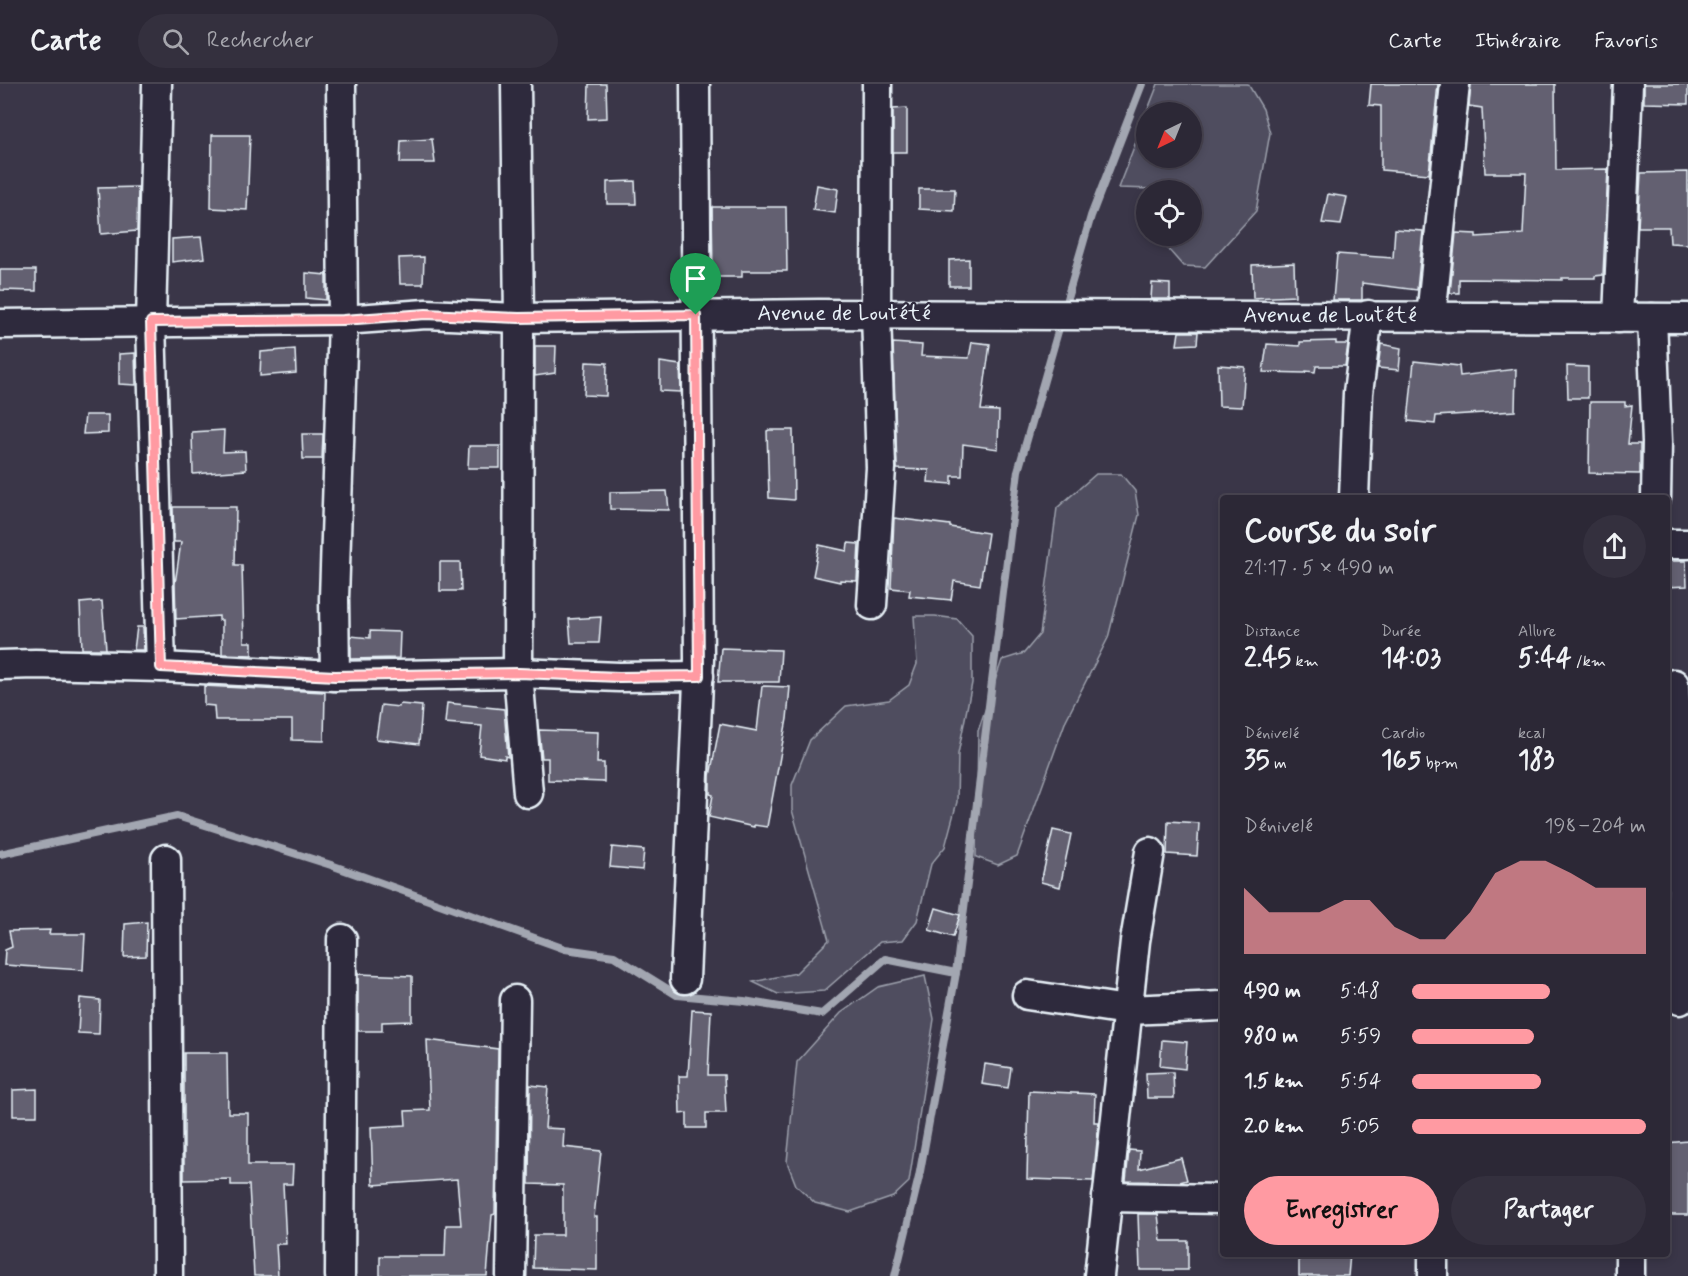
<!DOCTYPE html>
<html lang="fr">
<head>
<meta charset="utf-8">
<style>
  body { margin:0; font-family:Mynerve,sans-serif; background:#34303e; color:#f1f3f6; height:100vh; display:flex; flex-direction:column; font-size:22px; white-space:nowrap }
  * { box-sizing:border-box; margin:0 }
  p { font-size:20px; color:#a6a6ad }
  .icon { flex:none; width:33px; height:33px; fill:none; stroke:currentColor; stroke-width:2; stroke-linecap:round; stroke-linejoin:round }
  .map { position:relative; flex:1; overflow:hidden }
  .drawer { position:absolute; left:1220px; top:411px; width:450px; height:762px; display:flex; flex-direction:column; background:#2c2836; border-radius:6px; box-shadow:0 3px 9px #0003,0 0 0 2px #484451 }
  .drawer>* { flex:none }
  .needle { width:39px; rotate:223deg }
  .tools { position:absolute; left:1136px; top:18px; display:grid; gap:12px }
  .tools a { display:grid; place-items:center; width:66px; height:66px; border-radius:50%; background:#2c2836; box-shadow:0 3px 9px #0003,0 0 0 2px #484451; font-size:30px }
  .pin { position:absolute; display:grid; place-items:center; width:51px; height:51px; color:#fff; margin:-62px -26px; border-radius:50% 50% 50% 0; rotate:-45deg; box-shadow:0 0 6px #0007 }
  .pin .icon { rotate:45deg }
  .round { display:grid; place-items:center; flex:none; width:63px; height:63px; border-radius:32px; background:#34303e }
  .overview { display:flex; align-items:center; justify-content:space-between; height:102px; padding:0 24px }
  h1 { font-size:33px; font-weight:800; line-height:45px }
  .stats { display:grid; grid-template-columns:repeat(3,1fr); gap:9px; height:102px; padding:6px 24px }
  .stats div { display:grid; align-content:center }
  .stats b { font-size:26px; font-weight:800 }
  .stats small { font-size:16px; font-weight:400 }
  .stats p { font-size:16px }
  .chart { height:168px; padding:12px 24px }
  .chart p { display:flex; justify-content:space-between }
  .chart svg { width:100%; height:108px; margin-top:6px; fill:#ff9aa2; opacity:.7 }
  .button { display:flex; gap:12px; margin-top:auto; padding:12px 24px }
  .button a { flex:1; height:69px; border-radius:36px; background:#ff9aa2; color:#111; font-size:24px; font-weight:800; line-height:69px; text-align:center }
  .button a+a { background:#34303e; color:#f1f3f6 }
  ul { padding:0 24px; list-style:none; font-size:20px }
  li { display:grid; grid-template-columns:96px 72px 1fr; align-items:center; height:45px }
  li i { height:15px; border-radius:8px; background:#ff9aa2 }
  header { display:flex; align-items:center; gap:36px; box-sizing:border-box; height:84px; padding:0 30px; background:#2c2836; border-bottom:2px solid #484451 }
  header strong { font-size:28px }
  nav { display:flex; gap:33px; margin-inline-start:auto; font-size:21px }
  .search { width:420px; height:54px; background:#34303e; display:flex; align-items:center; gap:15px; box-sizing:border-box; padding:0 21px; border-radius:33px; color:#a6a6ad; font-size:22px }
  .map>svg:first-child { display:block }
  .green { fill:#504e5f; stroke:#9ca0ac; stroke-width:1.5 }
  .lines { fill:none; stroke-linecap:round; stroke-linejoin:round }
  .stream { stroke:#a2a6b1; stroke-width:8 }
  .building { fill:#636171; stroke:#e8f1f8; stroke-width:1.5 }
  .minor-casing { stroke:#e8f1f8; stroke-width:33 }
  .minor { stroke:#2f2a3d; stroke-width:28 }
  .route-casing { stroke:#fff; stroke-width:12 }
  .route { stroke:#ff9aa2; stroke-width:8 }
  .labels { text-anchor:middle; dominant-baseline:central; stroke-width:4.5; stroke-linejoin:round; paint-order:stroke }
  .street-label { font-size:22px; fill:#e8f1f8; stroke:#2f2a3d }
</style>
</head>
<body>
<header>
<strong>Carte</strong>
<div class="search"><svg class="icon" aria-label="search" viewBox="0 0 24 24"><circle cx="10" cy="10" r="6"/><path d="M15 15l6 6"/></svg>Rechercher</div>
<nav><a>Carte</a><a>Itinéraire</a><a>Favoris</a></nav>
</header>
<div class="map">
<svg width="1688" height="1192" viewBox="0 0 1688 1192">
  <rect width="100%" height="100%" fill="#3a3648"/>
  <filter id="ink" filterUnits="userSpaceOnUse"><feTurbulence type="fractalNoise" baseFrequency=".0167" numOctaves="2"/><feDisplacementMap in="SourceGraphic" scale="12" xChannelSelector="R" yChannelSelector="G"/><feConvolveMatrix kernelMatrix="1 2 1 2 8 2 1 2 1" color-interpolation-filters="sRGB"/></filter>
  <g filter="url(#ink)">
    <g class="green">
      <polygon points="1158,0 1248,0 1263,25 1270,49 1256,127 1205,183 1183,182 1168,165 1166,152 1191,152 1191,106 1118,104 1146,32 1146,74 1191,74 1191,28 1147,28"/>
      <polygon points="1096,390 1121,390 1135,407 1139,431 1108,554 1066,636 1017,772 998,781 976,773 978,647 1002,576 1024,569 1040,550 1057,424"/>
      <polygon points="914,532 935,532 957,535 972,552 972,599 958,670 957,718 945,763 931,780 917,837 903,856 880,858 824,907 778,910 753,898 796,889 829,856 792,726 792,701 810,656 846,622 889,616 909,601 917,580"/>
      <polygon points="925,892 934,935 909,1098 893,1113 850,1128 815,1119 796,1101 787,1078 797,978 841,929 878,903"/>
    </g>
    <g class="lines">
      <g class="stream">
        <polyline points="1064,225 1091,132 1142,0"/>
        <polyline points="0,770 177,732 331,781 565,865 614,872 677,911 744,917 822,930 885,875 956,889"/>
        <polyline points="895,1192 919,1093 956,889 1018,387 1061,237"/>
      </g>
    </g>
    <g class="building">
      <polygon points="589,0 606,0 607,34 588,35"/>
      <polygon points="1371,0 1438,0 1429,90 1381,86 1381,22 1369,21"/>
      <polygon points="1471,0 1555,0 1556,86 1608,85 1603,191 1595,192 1595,194 1562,194 1562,196 1459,195 1459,209 1450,209 1456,149 1476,150 1476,153 1523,150 1526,89 1485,89 1482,24 1469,22"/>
      <polygon points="1644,0 1688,0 1688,20 1644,19"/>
      <polygon points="907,24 907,68 893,68 893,25"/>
      <polygon points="212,51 250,51 247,126 211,124"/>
      <polygon points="432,55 435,79 400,79 401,57"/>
      <polygon points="1688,88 1688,160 1670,159 1669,143 1638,143 1641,89"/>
      <polygon points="635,97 636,120 607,120 607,98"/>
      <polygon points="817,101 838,105 835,129 813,126"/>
      <polygon points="138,103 137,147 101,150 98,104"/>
      <polygon points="919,105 955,105 954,127 919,125"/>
      <polygon points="1328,110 1347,113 1341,141 1322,139"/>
      <polygon points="712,123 786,123 787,187 742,187 742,193 713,193"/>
      <polygon points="1395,145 1423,147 1417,206 1362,199 1362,216 1333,216 1337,170 1393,174"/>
      <polygon points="201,153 204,174 172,178 172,155"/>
      <polygon points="424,173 423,200 400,200 399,174"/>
      <polygon points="969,175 969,202 949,202 949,176"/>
      <polygon points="1294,179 1295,212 1253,214 1252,181"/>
      <polygon points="0,186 36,186 36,207 0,206"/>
      <polygon points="306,189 326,191 326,216 306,214"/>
      <polygon points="1152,199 1170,200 1170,215 1151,215"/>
      <polygon points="1179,248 1198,248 1197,260 1177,261"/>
      <polygon points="1336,257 1336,260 1348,260 1345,282 1316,282 1315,288 1306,287 1305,289 1263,288 1267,260 1300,262 1300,258"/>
      <polygon points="972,258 990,260 981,326 999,327 998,365 963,360 962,392 952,392 952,400 928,398 929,386 897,385 893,259 922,261 921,272 969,274"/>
      <polygon points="1381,260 1401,264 1399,286 1378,284"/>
      <polygon points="535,262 556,262 555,289 535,292"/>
      <polygon points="295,265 296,289 260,292 261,268"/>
      <polygon points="135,269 136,301 119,300 119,270"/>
      <polygon points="1414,277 1459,282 1460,292 1516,285 1515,327 1436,332 1435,340 1408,337"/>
      <polygon points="586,278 607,279 606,312 584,311"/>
      <polygon points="660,278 680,281 681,308 660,307"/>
      <polygon points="1218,281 1245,283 1242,323 1219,322"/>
      <polygon points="1567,282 1588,283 1588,314 1568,314"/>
      <polygon points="1590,318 1625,318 1625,322 1632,321 1628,360 1640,360 1640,390 1589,389"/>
      <polygon points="85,331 108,331 108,349 83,350"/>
      <polygon points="224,346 223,368 245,367 246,386 193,390 192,348"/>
      <polygon points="769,346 793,346 794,416 769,414 767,347"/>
      <polygon points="302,350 323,350 322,375 303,375"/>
      <polygon points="469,362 500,362 500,384 468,384"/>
      <polygon points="667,407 669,426 610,425 610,408"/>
      <polygon points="173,423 236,423 235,481 242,481 244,558 252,558 252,571 222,570 222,536 219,536 219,532 176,535 175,500 181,458 174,458"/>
      <polygon points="894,434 950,441 950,443 988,449 980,501 954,497 951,516 909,512 910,506 891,504"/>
      <polygon points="848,459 859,460 857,497 840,496 840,498 813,492 819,461 847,467"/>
      <polygon points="1666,477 1686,477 1687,502 1666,503"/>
      <polygon points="440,478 460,478 461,507 440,507"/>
      <polygon points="102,517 106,565 82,565 80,519"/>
      <polygon points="601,533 599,559 571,559 569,535"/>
      <polygon points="137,543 143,543 144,566 134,566"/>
      <polygon points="370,547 400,548 399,574 351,575 351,552 370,554"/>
      <polygon points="721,564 781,566 779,598 718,598"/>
      <polygon points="204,602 325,608 324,657 292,656 292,636 215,636 214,622 204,621"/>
      <polygon points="762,602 790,603 787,635 767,743 754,741 754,743 709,733 713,711 710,710 710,692 720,640 757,647"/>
      <polygon points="447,619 504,625 508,673 505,672 505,675 479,671 482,642 445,639"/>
      <polygon points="400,620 422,622 419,660 376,655 381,621 399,623"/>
      <polygon points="539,646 598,648 597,679 604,679 604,698 548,696 548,674 542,674"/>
      <polygon points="1168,737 1199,739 1197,772 1167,770"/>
      <polygon points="1053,746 1071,750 1060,803 1041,798"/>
      <polygon points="612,763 644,766 642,786 610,783"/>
      <polygon points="936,824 960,831 953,853 929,846"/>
      <polygon points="147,838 146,872 124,873 125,840"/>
      <polygon points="50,846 49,850 85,850 83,886 4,881 5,866 12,863 9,847"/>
      <polygon points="358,890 412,892 412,937 382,938 382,947 358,947"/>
      <polygon points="80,914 100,916 99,950 78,949"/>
      <polygon points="692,926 711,927 708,991 724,991 726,1029 706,1029 706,1044 687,1044 687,1029 680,1030 679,992 688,992"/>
      <polygon points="427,956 498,965 495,1130 492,1131 487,1192 380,1192 380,1172 445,1172 446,1141 461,1141 457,1095 373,1101 371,1043 406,1041 405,1027 430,1026"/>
      <polygon points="1162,956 1187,958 1185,985 1160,982"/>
      <polygon points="184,969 227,969 228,1029 248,1029 248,1081 293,1081 292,1100 283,1100 286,1160 276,1160 278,1192 254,1192 249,1101 231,1101 231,1095 184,1096"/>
      <polygon points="985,980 1011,984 1008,1004 982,1000"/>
      <polygon points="1173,988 1174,1014 1147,1014 1146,989"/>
      <polygon points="530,1001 548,1003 545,1044 564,1045 563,1063 601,1067 594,1133 597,1133 597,1186 533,1184 534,1151 563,1151 563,1101 529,1100"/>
      <polygon points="37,1005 37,1032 13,1032 13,1006"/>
      <polygon points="1029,1007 1095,1010 1094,1038 1099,1038 1093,1097 1027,1095"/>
      <polygon points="1688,1057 1688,1131 1666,1131 1666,1059"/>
      <polygon points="1129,1066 1140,1067 1139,1085 1181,1074 1187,1096 1180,1098 1126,1097"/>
      <polygon points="1138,1130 1158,1130 1161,1157 1188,1157 1188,1186 1140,1186"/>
      <polygon points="1299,1170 1350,1170 1348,1192 1299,1192"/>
    </g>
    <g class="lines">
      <g class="minor-casing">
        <g id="minor">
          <polyline points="157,0 151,238 161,583"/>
          <polyline points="516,0 519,234 518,589 528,709"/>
          <polyline points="1431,233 1455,0"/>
          <polyline points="1618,234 1628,0"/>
          <polyline points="1652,234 1657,358 1656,414"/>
          <polyline points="0,240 343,236 426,230 519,234 819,230 1688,234"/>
          <polyline points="1354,414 1358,309 1368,231"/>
          <polyline points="1666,460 1688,460"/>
          <polyline points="872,521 881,384 876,230 877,0"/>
          <polyline points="0,581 35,580 161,583 335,592 518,589 619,593 699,592"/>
          <polyline points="335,592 334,515 343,236 341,0"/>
          <polyline points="1674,600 1683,764 1680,916"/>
          <polyline points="166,775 168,1192"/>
          <polyline points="685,895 699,575 695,0"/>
          <polyline points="1027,911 1127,926 1222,922"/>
          <polyline points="1107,1113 1222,1115"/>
          <polyline points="1433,1170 1433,1192"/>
          <polyline points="1630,1170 1630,1192"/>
          <polyline points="340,1192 342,855"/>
          <polyline points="511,1192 515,916"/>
          <polyline points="1099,1192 1135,857 1150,768"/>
        </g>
      </g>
      <use href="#minor" class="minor"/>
    </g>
  </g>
  <g class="lines" filter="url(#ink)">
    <g class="route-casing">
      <polygon id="route" points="426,230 519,234 696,231 699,592 619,593 519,589 335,592 161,583 151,238 343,236"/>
    </g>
    <use href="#route" class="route"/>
  </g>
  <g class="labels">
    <g class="street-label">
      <text x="844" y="230">Avenue de Loutété</text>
      <text x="1330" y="232">Avenue de Loutété</text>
    </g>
  </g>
</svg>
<div class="tools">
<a><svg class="needle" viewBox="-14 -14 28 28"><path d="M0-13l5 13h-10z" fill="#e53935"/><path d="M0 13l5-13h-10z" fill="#a6a6ad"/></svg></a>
<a><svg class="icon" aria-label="locate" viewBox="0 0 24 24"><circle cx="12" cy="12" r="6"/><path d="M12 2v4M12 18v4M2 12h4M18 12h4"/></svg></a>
</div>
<div class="pin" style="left:696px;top:231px;background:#1e9e55"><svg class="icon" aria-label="arrive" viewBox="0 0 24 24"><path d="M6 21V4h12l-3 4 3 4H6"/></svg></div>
<section class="drawer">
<div class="overview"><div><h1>Course du soir</h1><p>21:17 · 5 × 490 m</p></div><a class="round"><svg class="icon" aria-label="share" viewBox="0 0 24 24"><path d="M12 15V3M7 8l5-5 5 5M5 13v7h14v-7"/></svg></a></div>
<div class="stats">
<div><p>Distance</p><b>2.45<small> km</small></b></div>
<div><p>Durée</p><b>14:03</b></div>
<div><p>Allure</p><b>5:44<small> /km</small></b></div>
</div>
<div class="stats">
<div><p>Dénivelé</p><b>35<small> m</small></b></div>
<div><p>Cardio</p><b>165<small> bpm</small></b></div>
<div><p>kcal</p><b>183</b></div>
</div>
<div class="chart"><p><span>Dénivelé</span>198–204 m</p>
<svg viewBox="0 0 160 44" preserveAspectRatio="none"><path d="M0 44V17L10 27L20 27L30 27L40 22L50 22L60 33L70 38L80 38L90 27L100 11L110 6L120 6L130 11L140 17L150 17L160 17V44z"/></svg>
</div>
<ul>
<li><b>490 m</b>5:48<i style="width:59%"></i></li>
<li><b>980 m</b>5:59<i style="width:52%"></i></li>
<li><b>1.5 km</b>5:54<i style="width:55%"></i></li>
<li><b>2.0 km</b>5:05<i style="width:100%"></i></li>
</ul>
<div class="button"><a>Enregistrer</a><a>Partager</a></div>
</section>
</div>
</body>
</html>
